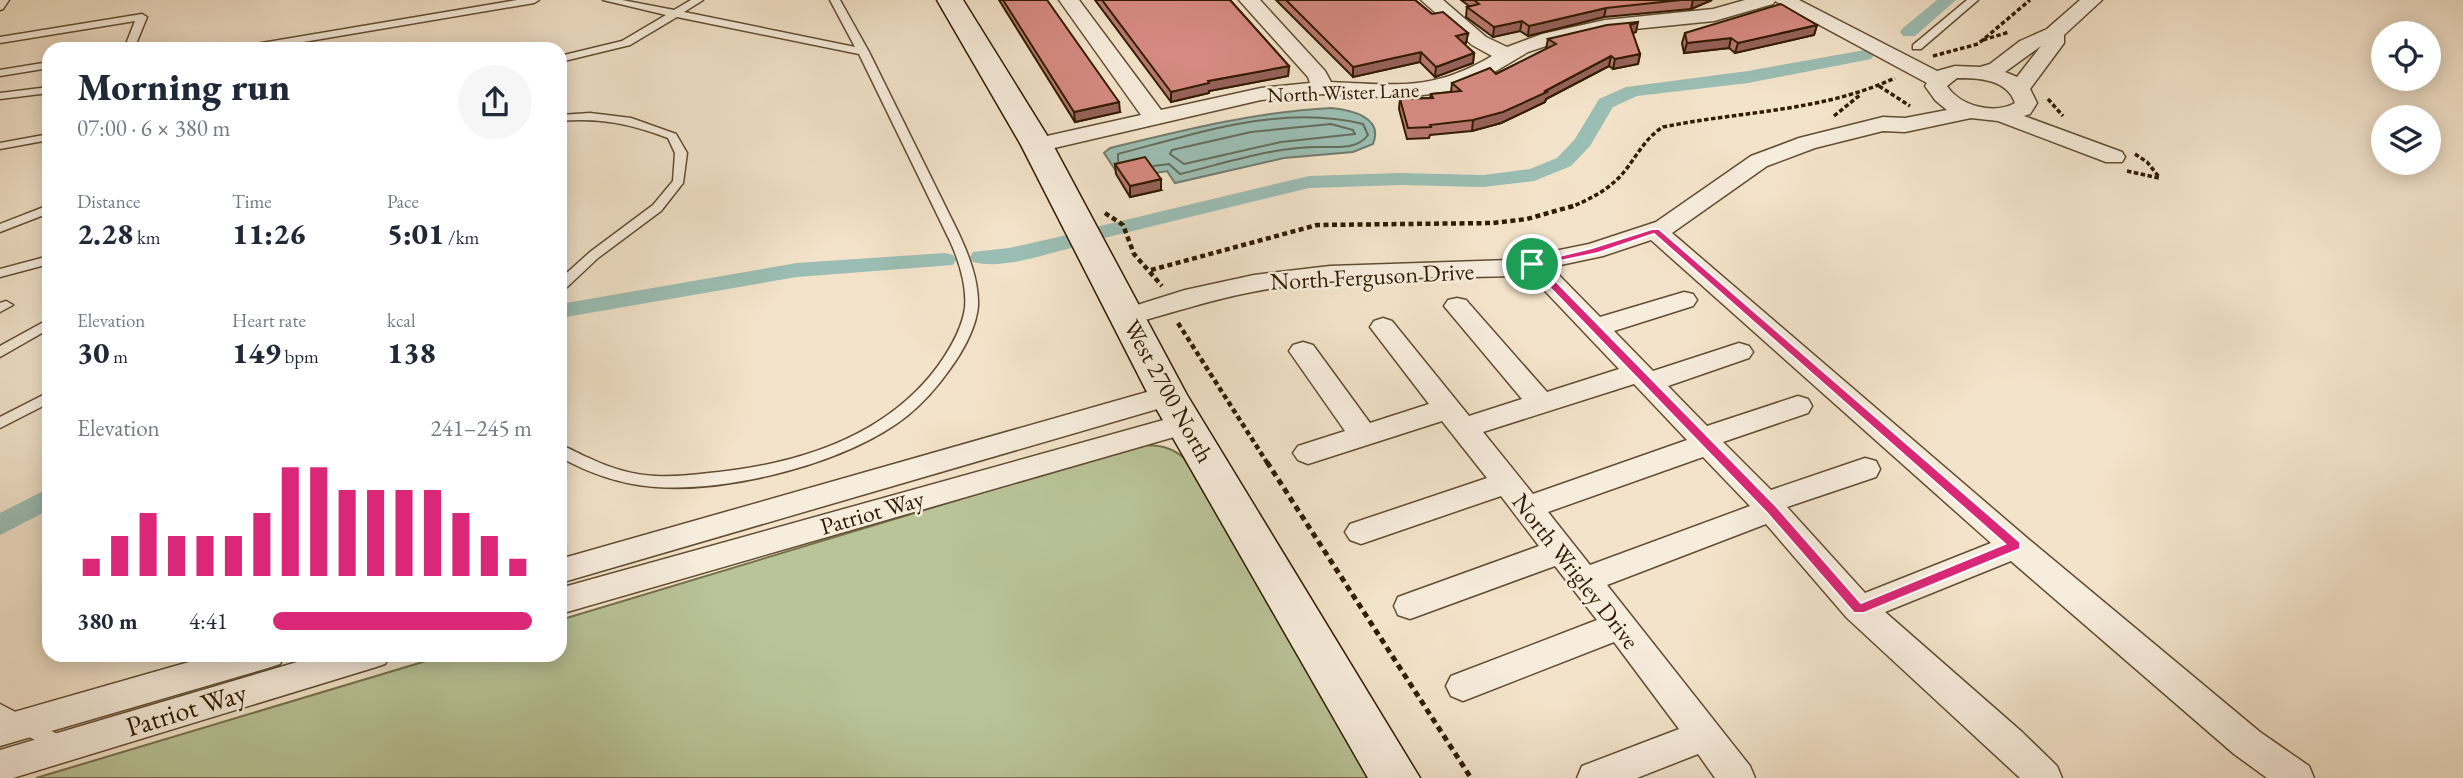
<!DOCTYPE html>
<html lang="en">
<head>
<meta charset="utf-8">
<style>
  body { margin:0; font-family:"EB Garamond",serif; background:#f6f6f7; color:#1f2937; height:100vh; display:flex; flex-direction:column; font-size:26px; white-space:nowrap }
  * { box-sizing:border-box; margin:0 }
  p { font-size:23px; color:#747a83 }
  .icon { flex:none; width:38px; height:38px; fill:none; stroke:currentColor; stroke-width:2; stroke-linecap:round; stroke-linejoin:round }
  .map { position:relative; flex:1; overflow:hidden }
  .sheet { position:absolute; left:42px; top:42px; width:525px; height:620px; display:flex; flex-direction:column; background:#fff; border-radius:21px; box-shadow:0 4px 18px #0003 }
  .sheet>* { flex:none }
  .controls { position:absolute; left:2371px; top:21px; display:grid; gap:14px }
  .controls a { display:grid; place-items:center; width:70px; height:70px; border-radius:50%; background:#fff; box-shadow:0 4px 18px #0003; font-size:35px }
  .pin { position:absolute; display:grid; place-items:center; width:60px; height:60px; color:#fff; margin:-30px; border:4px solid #fff; border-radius:50%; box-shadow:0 2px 7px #0007 }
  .round { display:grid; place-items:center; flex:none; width:74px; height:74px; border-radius:37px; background:#f6f6f7 }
  .summary { display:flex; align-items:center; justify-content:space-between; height:119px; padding:0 35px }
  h1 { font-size:38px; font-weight:800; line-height:52px }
  .figures { display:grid; grid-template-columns:repeat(3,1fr); gap:10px; height:119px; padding:7px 35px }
  .figures div { display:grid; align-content:center }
  .figures b { font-size:30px; font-weight:800 }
  .figures small { font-size:19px; font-weight:400 }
  .figures p { font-size:19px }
  .chart { height:196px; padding:14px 35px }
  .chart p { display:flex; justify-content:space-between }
  .chart svg { width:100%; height:126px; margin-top:7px; stroke:#db2777; stroke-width:6 }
  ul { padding:0 35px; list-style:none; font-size:23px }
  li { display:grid; grid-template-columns:112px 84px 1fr; align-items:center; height:52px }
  li i { height:18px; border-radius:9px; background:#db2777 }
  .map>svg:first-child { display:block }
  .green { fill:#b9c498; stroke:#75704c; stroke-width:2 }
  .water { fill:#9bbeb4; stroke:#717d6c; stroke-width:2 }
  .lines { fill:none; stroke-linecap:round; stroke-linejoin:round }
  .shore { stroke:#666c5a; stroke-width:2 }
  .canal { fill:#9bbeb4; fill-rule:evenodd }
  .lane-casing { stroke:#624d32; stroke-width:3 }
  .street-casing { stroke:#624d32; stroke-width:3 }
  .secondary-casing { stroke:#311b00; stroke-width:3 }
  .path-far2 { stroke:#311b00; stroke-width:3.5; stroke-dasharray:4.5 2.5; stroke-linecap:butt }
  .path-far1 { stroke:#311b00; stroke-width:4.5; stroke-dasharray:5 3.5; stroke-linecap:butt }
  .path { stroke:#311b00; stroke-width:5; stroke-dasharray:6 4.5; stroke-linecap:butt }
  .lane { fill:#f7eddd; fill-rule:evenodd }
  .street { fill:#f7eddd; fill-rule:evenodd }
  .secondary { fill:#f7eddd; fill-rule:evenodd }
  .wall { fill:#b8776f; stroke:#311b00; stroke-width:2 }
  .shaded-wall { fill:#96615a; stroke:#311b00; stroke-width:2 }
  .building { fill:#d68a81; stroke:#311b00; stroke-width:2 }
  .route { fill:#db2777; stroke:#fff; stroke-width:2; fill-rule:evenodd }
  .labels { text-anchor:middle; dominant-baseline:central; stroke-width:5; stroke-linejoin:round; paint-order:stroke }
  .far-street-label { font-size:21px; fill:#311b00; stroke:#f7eddd }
  .street-label { font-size:24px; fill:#311b00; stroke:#f7eddd }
  .near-street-label { font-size:28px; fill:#311b00; stroke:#f7eddd }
</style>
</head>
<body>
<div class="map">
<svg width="2463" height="778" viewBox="0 0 2463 778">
  <rect width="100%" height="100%" fill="#f3e3ca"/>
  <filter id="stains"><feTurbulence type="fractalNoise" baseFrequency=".00286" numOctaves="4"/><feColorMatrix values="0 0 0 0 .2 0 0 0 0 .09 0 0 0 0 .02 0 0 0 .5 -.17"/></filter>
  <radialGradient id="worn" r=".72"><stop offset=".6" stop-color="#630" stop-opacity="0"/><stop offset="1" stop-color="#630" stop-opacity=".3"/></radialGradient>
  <path class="green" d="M 1140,445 C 1158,445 1170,446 1184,458 L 1371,778 L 36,778 L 446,655 L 560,654 L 560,620 Z"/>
  <path class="water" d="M 1331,108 C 1351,110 1384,117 1373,144 L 1353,152 L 1284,158 L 1175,183 L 1167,171 L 1150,174 L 1118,174 L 1104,153 L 1110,148 C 1184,130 1255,112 1331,108 Z"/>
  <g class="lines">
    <g class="shore">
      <polygon points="1331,124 1353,130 1355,134 1281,142 1184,164 1170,154 1172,150 1251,132"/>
      <path d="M 1118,161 L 1118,154 C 1198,133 1281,104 1363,124 L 1368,135 C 1358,149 1339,147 1323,147 C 1275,146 1226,163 1180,174 L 1169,164 L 1154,166"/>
    </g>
    <g class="canal">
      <polygon points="1937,0 1956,0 1915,36 1903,36 1900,32 1903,28"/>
      <polygon points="1865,50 1874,55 1871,59 1748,83 1637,96 1613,107 1590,146 1571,166 1534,181 1483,187 1400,185 1309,188 1104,238 1096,237 1093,232 1096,227 1309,176 1400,173 1483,175 1530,169 1557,158 1575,139 1599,99 1626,87 1748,71"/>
      <path d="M 1067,235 L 1075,237 L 1078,242 L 1075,247 C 1044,254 1004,270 973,262 L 970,257 L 973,252 L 1009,248 Z"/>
      <polygon points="945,253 953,255 956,260 953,265 797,277 560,318 560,304 797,263"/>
      <polygon points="49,488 49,510 0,535 0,513"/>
    </g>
    <g class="lane-casing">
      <g id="lane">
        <polygon points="0,0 9,0 3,9 0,10"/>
        <polygon points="517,0 539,0 534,3 262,49 239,49 244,46"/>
        <path d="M 603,0 L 622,0 L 674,10 L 691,0 L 703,0 L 684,12 L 855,47 L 830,0 L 840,0 L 869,52 L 957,230 C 968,253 979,280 978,306 C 976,328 963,351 950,369 C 938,386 924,402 907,416 C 847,463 732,492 656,487 C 623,485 588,473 560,457 L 560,445 C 570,448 579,454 589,458 C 610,468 633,475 656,476 C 673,477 691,475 709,473 C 795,465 885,438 938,366 C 950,349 962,329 965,308 C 967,286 959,261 950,241 L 859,54 L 677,17 L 630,45 L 560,62 L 560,56 L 622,41 L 666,15 Z"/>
        <polygon points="1967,0 1978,0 1921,49 1913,49 1913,45"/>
        <polygon points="142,14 147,17 134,49 124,49 135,21 0,43 0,37"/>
        <polygon points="49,62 49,68 0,76 0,70"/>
        <polygon points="49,87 49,93 0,99 0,93"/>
        <path d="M 590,113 L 631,118 L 676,134 L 687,153 L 683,183 L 661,211 L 598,258 L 565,289 L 560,290 L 560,279 L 590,252 L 653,205 L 673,181 L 675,153 L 668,138 C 632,124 599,117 560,121 L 560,115 Z"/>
        <polygon points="49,134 49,140 0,149 0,143"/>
        <polygon points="49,205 49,213 0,232 0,224"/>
        <polygon points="49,256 49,264 0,277 0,269"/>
        <polygon points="6,301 13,305 0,312 0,303"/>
        <polygon points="49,319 49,329 0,357 0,346"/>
        <polygon points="49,392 49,403 0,428 0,417"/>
        <polygon points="0,704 65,738 68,744 65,750 59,752 53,750 0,721"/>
      </g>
    </g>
    <g class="street-casing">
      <g id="street">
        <path d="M 1059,0 L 1079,0 L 1161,110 L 1261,88 L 1310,83 L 1308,77 L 1239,0 L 1260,0 L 1325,71 L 1331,82 C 1398,85 1433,91 1492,56 L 1472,45 L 1421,0 L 1443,0 L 1486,37 L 1507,47 L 1542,34 L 1605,20 L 1713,9 L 1745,0 L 1799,0 L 1937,71 L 1955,66 L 1980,67 L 1990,64 L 2020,41 L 2047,29 L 2080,0 L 2102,0 L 2064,35 L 2064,43 L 2030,89 L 2037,103 L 2030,114 L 2024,116 L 2122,152 L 2125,157 L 2122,162 L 2106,162 L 1998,121 L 1971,118 L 1905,132 L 1883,131 L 1815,148 L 1767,166 L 1672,233 L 2026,537 L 2260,732 L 2309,766 L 2314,778 L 2267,778 L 2234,754 L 2011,561 L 1885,612 L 2022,732 L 2057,766 L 2062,778 L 2020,778 L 1847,618 L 1766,524 L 1607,585 L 1750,766 L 1755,778 L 1715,778 L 1698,754 L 1637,778 L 1577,778 L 1582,766 L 1679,729 L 1614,642 L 1463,701 L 1451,696 L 1446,686 L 1451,676 L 1597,620 L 1555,566 L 1410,619 L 1398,615 L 1394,606 L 1398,597 L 1539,546 L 1501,496 L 1361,544 L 1350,540 L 1345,532 L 1350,524 L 1487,478 L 1442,421 L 1308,464 L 1298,460 L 1293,453 L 1298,446 L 1345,431 L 1289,351 L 1293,345 L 1303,342 L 1313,345 L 1370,423 L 1429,404 L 1370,327 L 1374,321 L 1383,318 L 1392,321 L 1469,416 L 1522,399 L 1444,306 L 1448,300 L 1457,298 L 1466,300 L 1547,392 L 1619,369 L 1527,272 L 1510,276 C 1425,279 1336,275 1252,292 C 1209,300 1169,314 1127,325 L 1118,323 L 1114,317 L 1118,311 L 1185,290 L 1254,275 L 1330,266 L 1510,260 L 1589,244 L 1656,222 L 1751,156 L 1799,138 L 1883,117 L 1905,118 L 1947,110 L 1935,100 L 1925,86 L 1927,83 L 1775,1 L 1773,4 L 1714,21 L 1605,32 L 1555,43 L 1528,52 L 1479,81 L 1446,92 L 1400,98 L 1323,94 L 1261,100 L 1037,152 L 1029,150 L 1026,145 L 1029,140 L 1141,115 ZM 2041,46 L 2017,77 L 2005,72 ZM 1957,78 C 1979,78 2007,79 2015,103 C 1994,115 1960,106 1947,86 ZM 1651,240 L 1991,543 L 1865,593 L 1787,507 L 1876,477 L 1880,469 L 1876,461 L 1865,458 L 1771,490 L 1723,442 L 1808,413 L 1812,406 L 1808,399 L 1798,396 L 1707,426 L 1668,386 L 1749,358 L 1753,352 L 1749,346 L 1739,343 L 1653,371 L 1614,331 L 1693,306 L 1697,300 L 1693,294 L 1684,292 L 1600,317 L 1551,267 L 1603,256 ZM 1634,384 L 1687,440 L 1533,494 L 1483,432 ZM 1703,457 L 1750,506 L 1590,565 L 1548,512 Z"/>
        <polygon points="1168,386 1178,389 1182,396 1178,403 560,583 560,559"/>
        <polygon points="1185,414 1195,417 1199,424 1195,431 560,614 560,588"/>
        <polygon points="217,654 285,654 280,664 268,668 0,746 0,716"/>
        <polygon points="324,654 390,654 385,664 373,668 13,778 0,778 0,750"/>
      </g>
    </g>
    <g class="secondary-casing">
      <polygon id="secondary" points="937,0 963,0 1053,145 1187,395 1420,778 1368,778 1149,396 1021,145"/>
    </g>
    <g class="path-far2">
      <polyline points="1983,40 2009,32"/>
      <polyline points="1933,56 1978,44 2030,0"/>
      <polyline points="1879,86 1910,106"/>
      <polyline points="2048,99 2063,116"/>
      <polyline points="1834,116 1860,95"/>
      <polyline points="2135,154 2147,162 2159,177"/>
      <polyline points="2127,171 2159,178"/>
      <path d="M 1569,208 C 1590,199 1609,190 1624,172 C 1637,156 1645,138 1663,127 C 1741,111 1821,112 1895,78"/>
    </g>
    <g class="path-far1">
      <polyline points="1105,213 1123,225 1134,254 1162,286"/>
      <polyline points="1151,270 1317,225 1493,223 1527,219 1573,206"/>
      <polyline points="1178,323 1268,464"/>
    </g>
    <polyline class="path" points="1267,462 1471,778"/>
    <use href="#lane" class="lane"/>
    <use href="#street" class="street"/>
    <use href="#secondary" class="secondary"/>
  </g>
  <g class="wall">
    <polygon points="999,0 1003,0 1120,112 1075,122"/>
    <polygon points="1095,0 1230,0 1289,66 1288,76 1209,91 1209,93 1171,102"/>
    <polygon points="1276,0 1415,0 1432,14 1468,33 1466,43 1464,44 1474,53 1473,63 1435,77 1420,62 1353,77"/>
    <polygon points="1461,0 1712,0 1691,9 1604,17 1528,36 1520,31 1493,37 1466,17 1467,7 1469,6"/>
    <polygon points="1817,25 1814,35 1735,53 1729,48 1684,53 1682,43 1685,33"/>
    <polygon points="1636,32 1632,33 1640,54 1638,64 1613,69 1609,66 1546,99 1545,102 1501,123 1472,131 1430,135 1429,138 1407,139 1399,109 1400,99 1430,98 1431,94 1451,92 1452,83 1496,74 1546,49 1548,39"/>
    <polygon points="1115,164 1161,190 1130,197 1116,174"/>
  </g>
  <g class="shaded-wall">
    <polygon points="1693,0 1712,0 1691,9"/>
    <polygon points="1606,8 1604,17 1528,36 1529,26"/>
    <polygon points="1522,21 1520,31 1493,37 1494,27"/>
    <polygon points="1638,22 1636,32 1627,35 1630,25"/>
    <polygon points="1817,25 1814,35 1735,53 1738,43"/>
    <polygon points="1468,33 1466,43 1455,46 1456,36"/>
    <polygon points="1731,38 1729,48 1684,53 1687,43"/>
    <polygon points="1421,52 1420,62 1353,77 1353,67"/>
    <polygon points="1474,53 1473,63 1435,77 1436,67"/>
    <polygon points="1640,54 1638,64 1613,69 1615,59"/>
    <polygon points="1611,56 1609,66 1546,99 1545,102 1501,123 1472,131 1473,120 1545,91"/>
    <polygon points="1289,66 1288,76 1209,91 1209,93 1171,102 1171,92 1208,81"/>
    <polygon points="1119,102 1120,112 1075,122 1074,112"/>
    <polygon points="1161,179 1161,190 1130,197 1130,186"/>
  </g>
  <g class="building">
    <polygon points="1003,0 1047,0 1119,102 1074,112"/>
    <polygon points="1102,0 1230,0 1289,66 1208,81 1209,83 1171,92"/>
    <polygon points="1286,0 1415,0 1432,14 1443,12 1468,33 1456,36 1474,53 1436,67 1421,52 1353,67"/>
    <polygon points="1474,0 1681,0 1606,8 1529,26 1522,21 1494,27 1467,7 1479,4"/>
    <polygon points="1781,4 1817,25 1738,43 1731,38 1687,43 1685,33"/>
    <polygon points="1638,22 1630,25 1640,54 1615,59 1611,56 1545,91 1547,92 1503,112 1473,120 1430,125 1431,127 1408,128 1400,99 1433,98 1431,94 1461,91 1452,83 1490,68 1496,74 1556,44 1548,39 1607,25"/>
    <polygon points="1145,157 1161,179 1130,186 1115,164"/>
  </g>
  <path class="route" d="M 1652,229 L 1659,229 L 2020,542 L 2020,549 L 1864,613 L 1854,613 L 1767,513 L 1527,264 L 1592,248 ZM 1654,234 L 2005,544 L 1861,603 L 1776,506 L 1540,265 L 1598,253 Z"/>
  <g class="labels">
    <g class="far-street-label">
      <text transform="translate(1343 92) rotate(-2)">North Wister Lane</text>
    </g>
    <g class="street-label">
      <text transform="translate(1372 276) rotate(-3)">North Ferguson Drive</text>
      <text transform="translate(1169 391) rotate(61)">West 2700 North</text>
      <text transform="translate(872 512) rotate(-16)">Patriot Way</text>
      <text transform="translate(1576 571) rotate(52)">North Wrigley Drive</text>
    </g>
    <g class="near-street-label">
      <text transform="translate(186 709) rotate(-17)">Patriot Way</text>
    </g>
  </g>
  <rect width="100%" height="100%" filter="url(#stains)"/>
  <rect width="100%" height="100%" fill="url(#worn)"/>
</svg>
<div class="controls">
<a><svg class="icon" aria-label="locate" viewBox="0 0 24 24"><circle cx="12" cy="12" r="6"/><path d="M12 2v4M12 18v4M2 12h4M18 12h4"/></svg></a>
<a><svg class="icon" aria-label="layers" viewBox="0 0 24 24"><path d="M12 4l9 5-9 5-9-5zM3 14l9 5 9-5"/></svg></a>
</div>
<div class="pin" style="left:1532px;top:264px;background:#1e9e55"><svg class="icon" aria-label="arrive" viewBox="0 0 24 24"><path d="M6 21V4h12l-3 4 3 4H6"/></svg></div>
<section class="sheet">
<div class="summary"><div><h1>Morning run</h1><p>07:00 · 6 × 380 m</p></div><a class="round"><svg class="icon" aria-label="share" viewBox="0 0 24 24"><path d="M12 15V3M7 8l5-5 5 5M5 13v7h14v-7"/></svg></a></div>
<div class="figures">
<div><p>Distance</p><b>2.28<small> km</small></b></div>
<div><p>Time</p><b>11:26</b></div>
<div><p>Pace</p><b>5:01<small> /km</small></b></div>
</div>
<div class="figures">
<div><p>Elevation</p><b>30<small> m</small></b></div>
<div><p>Heart rate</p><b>149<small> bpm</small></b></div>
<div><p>kcal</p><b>138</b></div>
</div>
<div class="chart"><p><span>Elevation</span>241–245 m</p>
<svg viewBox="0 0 160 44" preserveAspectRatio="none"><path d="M5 44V38M15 44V30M25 44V22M35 44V30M45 44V30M55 44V30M65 44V22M75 44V6M85 44V6M95 44V14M105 44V14M115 44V14M125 44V14M135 44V22M145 44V30M155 44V38"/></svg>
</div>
<ul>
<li><b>380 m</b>4:41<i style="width:100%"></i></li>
</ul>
</section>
</div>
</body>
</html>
